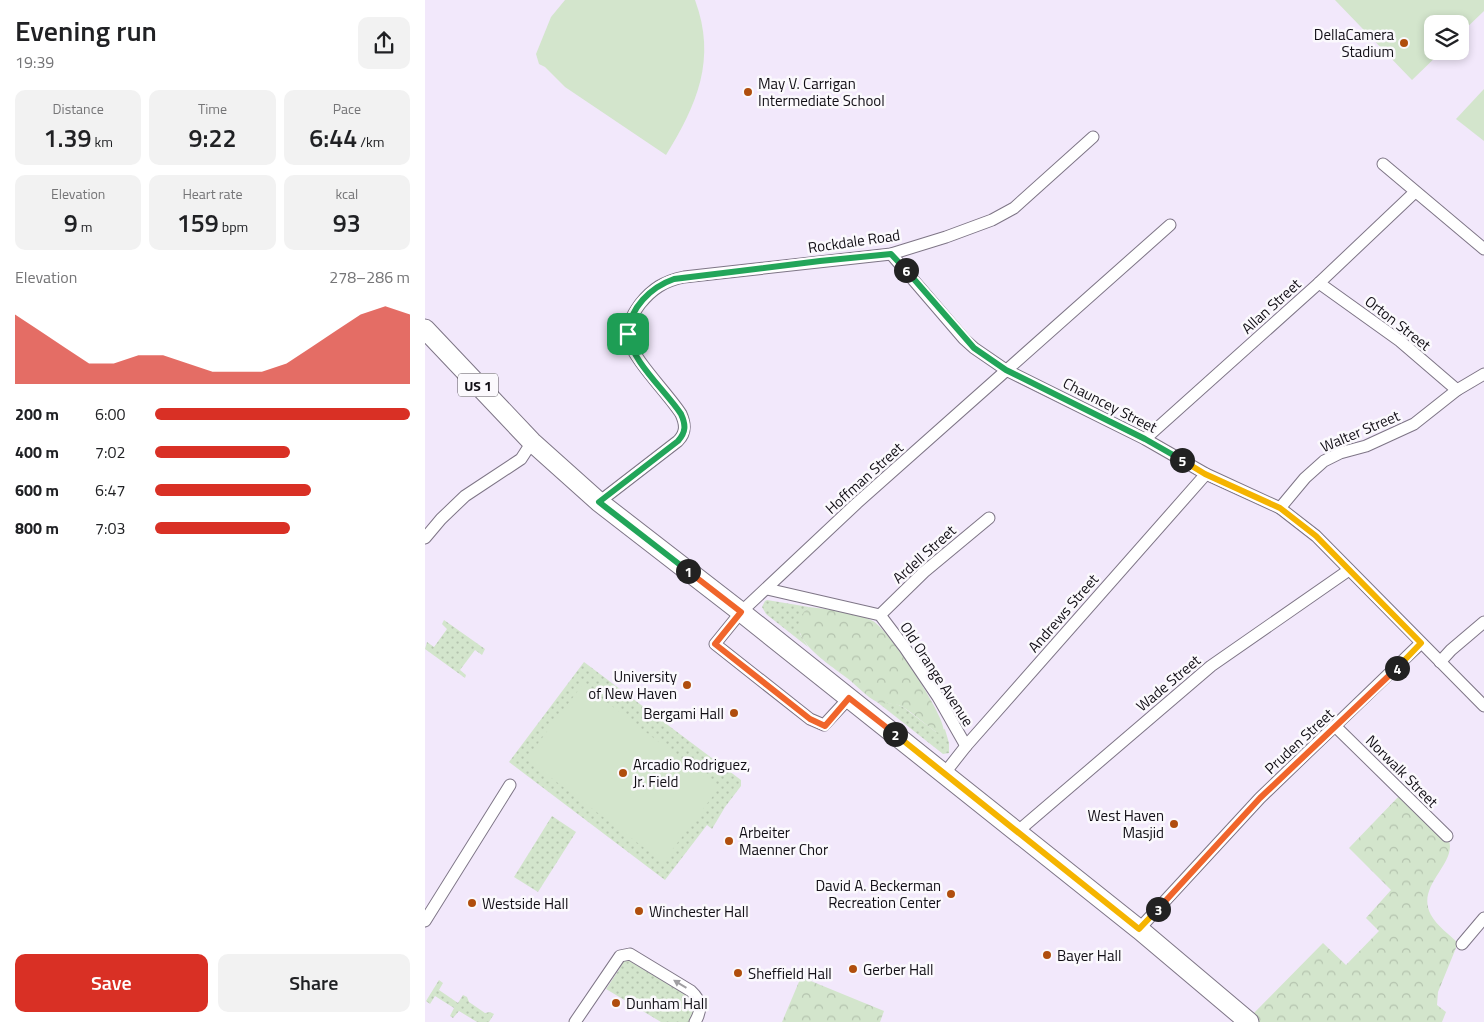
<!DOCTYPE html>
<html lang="en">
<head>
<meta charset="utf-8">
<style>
  body { margin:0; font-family:"Titillium Web",sans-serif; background:#f2f2f2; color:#202124; height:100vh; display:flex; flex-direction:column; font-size:19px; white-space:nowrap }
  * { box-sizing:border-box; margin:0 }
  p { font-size:16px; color:#757577 }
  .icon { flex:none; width:28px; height:28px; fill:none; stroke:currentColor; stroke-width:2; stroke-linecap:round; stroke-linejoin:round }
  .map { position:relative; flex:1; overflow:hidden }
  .sheet { display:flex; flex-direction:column; background:#fff; width:425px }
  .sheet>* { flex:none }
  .tools { position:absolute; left:999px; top:15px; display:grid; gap:10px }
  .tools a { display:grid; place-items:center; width:45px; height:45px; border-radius:10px; background:#fff; box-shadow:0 2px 8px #0003; font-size:25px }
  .pin { position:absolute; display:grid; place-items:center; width:42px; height:42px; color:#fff; margin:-21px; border-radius:10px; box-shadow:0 2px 8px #0006 }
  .km { position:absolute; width:25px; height:25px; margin:-12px; border-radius:50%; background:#222; color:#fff; font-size:14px; line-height:25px; text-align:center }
  .round { display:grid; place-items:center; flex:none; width:52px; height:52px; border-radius:10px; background:#f2f2f2 }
  .summary { display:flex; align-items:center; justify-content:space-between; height:85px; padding:0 15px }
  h1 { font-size:28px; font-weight:600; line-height:38px }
  .metrics { display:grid; grid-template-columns:repeat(3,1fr); gap:8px; height:85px; padding:5px 15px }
  .metrics div { display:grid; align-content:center; border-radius:10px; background:#f2f2f2; text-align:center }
  .metrics b { font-size:25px; font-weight:600 }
  .metrics small { font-size:14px; font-weight:400 }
  .metrics p { font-size:14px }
  .chart { height:140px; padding:10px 15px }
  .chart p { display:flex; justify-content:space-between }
  .chart svg { width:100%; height:90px; margin-top:5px; fill:#d93025; opacity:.7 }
  .button { display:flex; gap:10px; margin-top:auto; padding:10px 15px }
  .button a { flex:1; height:58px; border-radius:10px; background:#d93025; color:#fff; font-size:20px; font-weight:600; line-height:58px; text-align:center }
  .button a+a { background:#f2f2f2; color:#202124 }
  ul { padding:0 15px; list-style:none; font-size:16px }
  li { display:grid; grid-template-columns:80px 60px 1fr; align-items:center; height:38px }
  li i { height:12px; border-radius:6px; background:#d93025 }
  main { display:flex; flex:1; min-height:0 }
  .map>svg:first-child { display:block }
  .grass { fill:url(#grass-dots) }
  .forest { fill:url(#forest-crowns) }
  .garden { fill:#d3e5cc }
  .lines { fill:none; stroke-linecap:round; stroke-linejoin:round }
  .minor-casing { stroke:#7e7586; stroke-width:13 }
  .primary-casing { stroke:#7e7586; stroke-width:21 }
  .minor { stroke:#fff; stroke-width:11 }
  .primary { stroke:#fff; stroke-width:19 }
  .oneway { fill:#a09fa2 }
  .split-1-casing { stroke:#fff; stroke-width:10 }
  .split-2-casing { stroke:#fff; stroke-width:10 }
  .split-3-casing { stroke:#fff; stroke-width:10 }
  .split-4-casing { stroke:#fff; stroke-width:10 }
  .split-5-casing { stroke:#fff; stroke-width:10 }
  .split-6-casing { stroke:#fff; stroke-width:10 }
  .split-7-casing { stroke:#fff; stroke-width:10 }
  .split-1 { stroke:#22a559; stroke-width:6 }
  .split-2 { stroke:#f0652b; stroke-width:6 }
  .split-3 { stroke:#f5b400; stroke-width:6 }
  .split-4 { stroke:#f0652b; stroke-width:6 }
  .split-5 { stroke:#f5b400; stroke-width:6 }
  .split-6 { stroke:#22a559; stroke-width:6 }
  .split-7 { stroke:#22a559; stroke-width:6 }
  .poi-dot { fill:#b04e0d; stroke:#fbf9fd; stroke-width:2 }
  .labels { text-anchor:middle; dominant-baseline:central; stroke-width:5; stroke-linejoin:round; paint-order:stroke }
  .shield { fill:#fbf9fd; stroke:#58555b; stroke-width:1 }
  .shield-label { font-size:14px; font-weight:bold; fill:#120f16 }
  .poi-label { font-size:15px; fill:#120f16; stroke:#fbf9fd; text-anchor:start }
  .street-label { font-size:15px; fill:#120f16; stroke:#fbf9fd }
</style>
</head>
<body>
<main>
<section class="sheet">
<div class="summary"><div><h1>Evening run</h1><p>19:39</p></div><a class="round"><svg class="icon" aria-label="share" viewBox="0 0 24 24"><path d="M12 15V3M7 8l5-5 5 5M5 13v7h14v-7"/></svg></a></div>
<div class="metrics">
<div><p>Distance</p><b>1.39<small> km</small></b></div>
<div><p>Time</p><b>9:22</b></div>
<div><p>Pace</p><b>6:44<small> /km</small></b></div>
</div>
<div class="metrics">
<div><p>Elevation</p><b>9<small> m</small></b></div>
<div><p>Heart rate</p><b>159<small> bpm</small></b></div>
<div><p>kcal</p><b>93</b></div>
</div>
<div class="chart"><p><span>Elevation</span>278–286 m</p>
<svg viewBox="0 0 160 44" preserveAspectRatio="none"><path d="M0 44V10L10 18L20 26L30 34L40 34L50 30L60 30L70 34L80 38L90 38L100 38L110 34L120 26L130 18L140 10L150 6L160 10V44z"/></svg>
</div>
<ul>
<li><b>200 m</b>6:00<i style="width:100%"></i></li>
<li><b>400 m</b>7:02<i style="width:53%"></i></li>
<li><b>600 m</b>6:47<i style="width:61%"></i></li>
<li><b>800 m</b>7:03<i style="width:53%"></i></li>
</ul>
<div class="button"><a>Save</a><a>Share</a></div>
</section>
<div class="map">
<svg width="1059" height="1022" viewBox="0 0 1059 1022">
  <defs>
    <pattern id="grass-dots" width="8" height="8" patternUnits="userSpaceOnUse" patternTransform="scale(1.25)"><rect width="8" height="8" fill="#d3e5cc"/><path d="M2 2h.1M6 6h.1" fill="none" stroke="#b4c3ae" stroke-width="1.8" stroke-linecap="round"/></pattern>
    <pattern id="forest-crowns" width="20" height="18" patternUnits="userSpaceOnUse" patternTransform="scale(1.25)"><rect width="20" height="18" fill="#d3e5cc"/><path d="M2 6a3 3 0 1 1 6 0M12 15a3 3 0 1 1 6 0" fill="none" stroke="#b4c3ae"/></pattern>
  </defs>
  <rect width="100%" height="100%" fill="#f2e8fb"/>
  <g class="grass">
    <polygon points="342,600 384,607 380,611 375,634 383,647 341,614 337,607 340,601"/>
    <polygon points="19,620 60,649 57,655 50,650 35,670 41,675 40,678 0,649 2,642 9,647 22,629 17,624"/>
    <polygon points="159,662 316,780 316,786 300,807 287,829 282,825 240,880 84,762"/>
    <polygon points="452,702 471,704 478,707 511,732 520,729 519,726 524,743 524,753 518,754"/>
    <polygon points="127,816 151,832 113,892 89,877"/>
    <polygon points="200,960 203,960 263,996 267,1001 270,1008 265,1022 236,1022 181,989 195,968 197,962"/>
    <polygon points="14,980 18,983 14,990 33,1003 38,995 42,997 44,1002 60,1013 65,1012 69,1014 64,1022 52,1022 34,1011 28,1018 25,1016 29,1008 10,996 5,1004 1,1001"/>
  </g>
  <g class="forest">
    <path d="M 384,607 C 405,610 429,611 448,621 C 463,629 521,716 519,732 L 517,734 L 511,732 C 500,724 489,714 478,707 C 469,702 460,705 452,702 C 443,698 430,684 422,678 C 403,663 352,633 384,607 Z"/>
    <path d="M 977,793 C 989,804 1000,815 1011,826 C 1014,829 1020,833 1022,836 C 1037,862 989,884 1006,915 C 1012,926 1025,935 1033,943 L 1013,992 L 1012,1005 L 1021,1012 L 1017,1022 L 824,1022 L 822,1020 L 898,943 L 921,965 L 954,931 L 941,918 L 966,890 L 924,848 Z"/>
    <polygon points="376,977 459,1011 455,1022 357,1022"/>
  </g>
  <g class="garden">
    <path d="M 140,0 L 270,0 C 292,59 272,105 241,155 L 140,87 L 120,67 L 114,64 L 111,54 L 126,17 Z"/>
    <polygon points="910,0 1059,0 1059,11 1035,34 1035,24 1008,24 1008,51 1017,51 987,80"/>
    <polygon points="1059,89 1059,141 1031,119"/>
    <polygon points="158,684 294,788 238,862 101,759"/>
  </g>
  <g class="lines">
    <g class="minor-casing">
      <g id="minor">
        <polyline points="958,164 1059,249"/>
        <polyline points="466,254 539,339 549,348 581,370 720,439 781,474 855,508 891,536 1059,706"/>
        <polyline points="894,283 975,341 1032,390"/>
        <polyline points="720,439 894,283 990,192"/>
        <path d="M 174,502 L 253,441 C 261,433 261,425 256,414 C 245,396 207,358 204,340 C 201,326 207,315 215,304 C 227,289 239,281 259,277 L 466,254 L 521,237 L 567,220 L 589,208 L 668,137"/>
        <polyline points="855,508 880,478 899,461 915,453 941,446 989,424 1032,390 1059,374"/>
        <polyline points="0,538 16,519 40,496 96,459 107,442"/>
        <polyline points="342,589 455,615 480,648 513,697 541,746"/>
        <polyline points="455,615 499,572 564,518"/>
        <polyline points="1015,662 1026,650 1059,622"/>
        <polyline points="424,698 399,725 385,719 290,644 316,612 432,503 745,225"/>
        <polyline points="911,727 1022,836"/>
        <polyline points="519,774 541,746 781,474"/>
        <polyline points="592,832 786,666 924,570"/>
        <polyline points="0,921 85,785"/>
        <polyline points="714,929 835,798 996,643"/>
        <polyline points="1037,944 1059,918"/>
        <path d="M 150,1022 L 195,956 L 205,954 L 266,991 C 277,1001 277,1010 270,1022"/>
      </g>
    </g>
    <g class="primary-casing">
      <polyline id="primary" points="0,329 107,442 174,502 316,612 715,930 824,1022"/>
    </g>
    <use href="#minor" class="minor"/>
    <use href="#primary" class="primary"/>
  </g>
  <defs><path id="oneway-solid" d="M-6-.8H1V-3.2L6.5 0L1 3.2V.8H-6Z" transform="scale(1.25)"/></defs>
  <use class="oneway" href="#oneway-solid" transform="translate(255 984) rotate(-149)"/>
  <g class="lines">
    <g class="split-1-casing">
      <path id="split-1" d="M 203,334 C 206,361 241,391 256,414 C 261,425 261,432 253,441 L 174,502 L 263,571"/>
    </g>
    <g class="split-2-casing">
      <polyline id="split-2" points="263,571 316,612 290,644 385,719 400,726 424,698 470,734"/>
    </g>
    <g class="split-3-casing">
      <polyline id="split-3" points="470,734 714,929 733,909"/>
    </g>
    <g class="split-4-casing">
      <polyline id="split-4" points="733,909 835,798 972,668"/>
    </g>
    <g class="split-5-casing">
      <polyline id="split-5" points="757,460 780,474 855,508 891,536 996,643 972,668"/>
    </g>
    <g class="split-6-casing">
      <polyline id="split-6" points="481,270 549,348 581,370 720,439 757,460"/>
    </g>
    <g class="split-7-casing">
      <path id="split-7" d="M 203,334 C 204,308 226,287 249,279 L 395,261 L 466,254 L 481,270"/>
    </g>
    <use href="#split-1" class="split-1"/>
    <use href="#split-2" class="split-2"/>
    <use href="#split-3" class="split-3"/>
    <use href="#split-4" class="split-4"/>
    <use href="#split-5" class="split-5"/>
    <use href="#split-6" class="split-6"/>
    <use href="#split-7" class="split-7"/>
  </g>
  <g class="poi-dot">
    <circle cx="979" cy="43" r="5"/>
    <circle cx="323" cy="92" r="5"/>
    <circle cx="262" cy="685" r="5"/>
    <circle cx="309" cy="713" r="5"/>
    <circle cx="198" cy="773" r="5"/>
    <circle cx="749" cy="824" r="5"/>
    <circle cx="304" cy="841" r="5"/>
    <circle cx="526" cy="894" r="5"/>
    <circle cx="47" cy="903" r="5"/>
    <circle cx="214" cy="911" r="5"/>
    <circle cx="622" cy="955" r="5"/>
    <circle cx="428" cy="969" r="5"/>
    <circle cx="313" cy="973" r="5"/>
    <circle cx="191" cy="1003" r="5"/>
  </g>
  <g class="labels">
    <rect class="shield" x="33" y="373.5" width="40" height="23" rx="4"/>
    <g class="shield-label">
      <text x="53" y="385">US 1</text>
    </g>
    <g class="poi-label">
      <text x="969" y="34" text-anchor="end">DellaCamera<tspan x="969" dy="17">Stadium</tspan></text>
      <text x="333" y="83">May V. Carrigan<tspan x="333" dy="17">Intermediate School</tspan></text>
      <text x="252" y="676" text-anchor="end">University<tspan x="252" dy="17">of New Haven</tspan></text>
      <text x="299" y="713" text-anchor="end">Bergami Hall</text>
      <text x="208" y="764">Arcadio Rodriguez,<tspan x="208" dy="17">Jr. Field</tspan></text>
      <text x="739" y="815" text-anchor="end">West Haven<tspan x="739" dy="17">Masjid</tspan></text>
      <text x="314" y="832">Arbeiter<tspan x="314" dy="17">Maenner Chor</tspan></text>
      <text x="516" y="885" text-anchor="end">David A. Beckerman<tspan x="516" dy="17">Recreation Center</tspan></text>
      <text x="57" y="903">Westside Hall</text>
      <text x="224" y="911">Winchester Hall</text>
      <text x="632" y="955">Bayer Hall</text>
      <text x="438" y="969">Gerber Hall</text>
      <text x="323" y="973">Sheffield Hall</text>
      <text x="201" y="1003">Dunham Hall</text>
    </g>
    <g class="street-label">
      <text transform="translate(429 241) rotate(-8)">Rockdale Road</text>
      <text transform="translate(846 306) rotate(-42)">Allan Street</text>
      <text transform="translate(973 323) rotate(38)">Orton Street</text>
      <text transform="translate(685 405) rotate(27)">Chauncey Street</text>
      <text transform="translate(935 431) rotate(-23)">Walter Street</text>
      <text transform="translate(439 478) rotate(-42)">Hoffman Street</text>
      <text transform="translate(499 554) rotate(-42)">Ardell Street</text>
      <text transform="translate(638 613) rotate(-49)">Andrews Street</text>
      <text transform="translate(512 674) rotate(57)">Old Orange Avenue</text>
      <text transform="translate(743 683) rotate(-40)">Wade Street</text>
      <text transform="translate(874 741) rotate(-43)">Pruden Street</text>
      <text transform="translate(977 771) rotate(45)">Norwalk Street</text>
    </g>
  </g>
</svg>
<div class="tools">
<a><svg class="icon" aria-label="layers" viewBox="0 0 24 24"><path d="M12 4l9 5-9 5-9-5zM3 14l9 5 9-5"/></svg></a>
</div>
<div class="pin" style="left:203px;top:334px;background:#1e9e55"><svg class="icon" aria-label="arrive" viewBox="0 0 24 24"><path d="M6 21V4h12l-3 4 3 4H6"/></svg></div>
<b class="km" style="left:263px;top:571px">1</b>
<b class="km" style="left:470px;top:734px">2</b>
<b class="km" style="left:733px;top:909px">3</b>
<b class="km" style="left:972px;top:668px">4</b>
<b class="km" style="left:757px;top:460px">5</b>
<b class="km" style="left:481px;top:270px">6</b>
</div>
</main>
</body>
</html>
